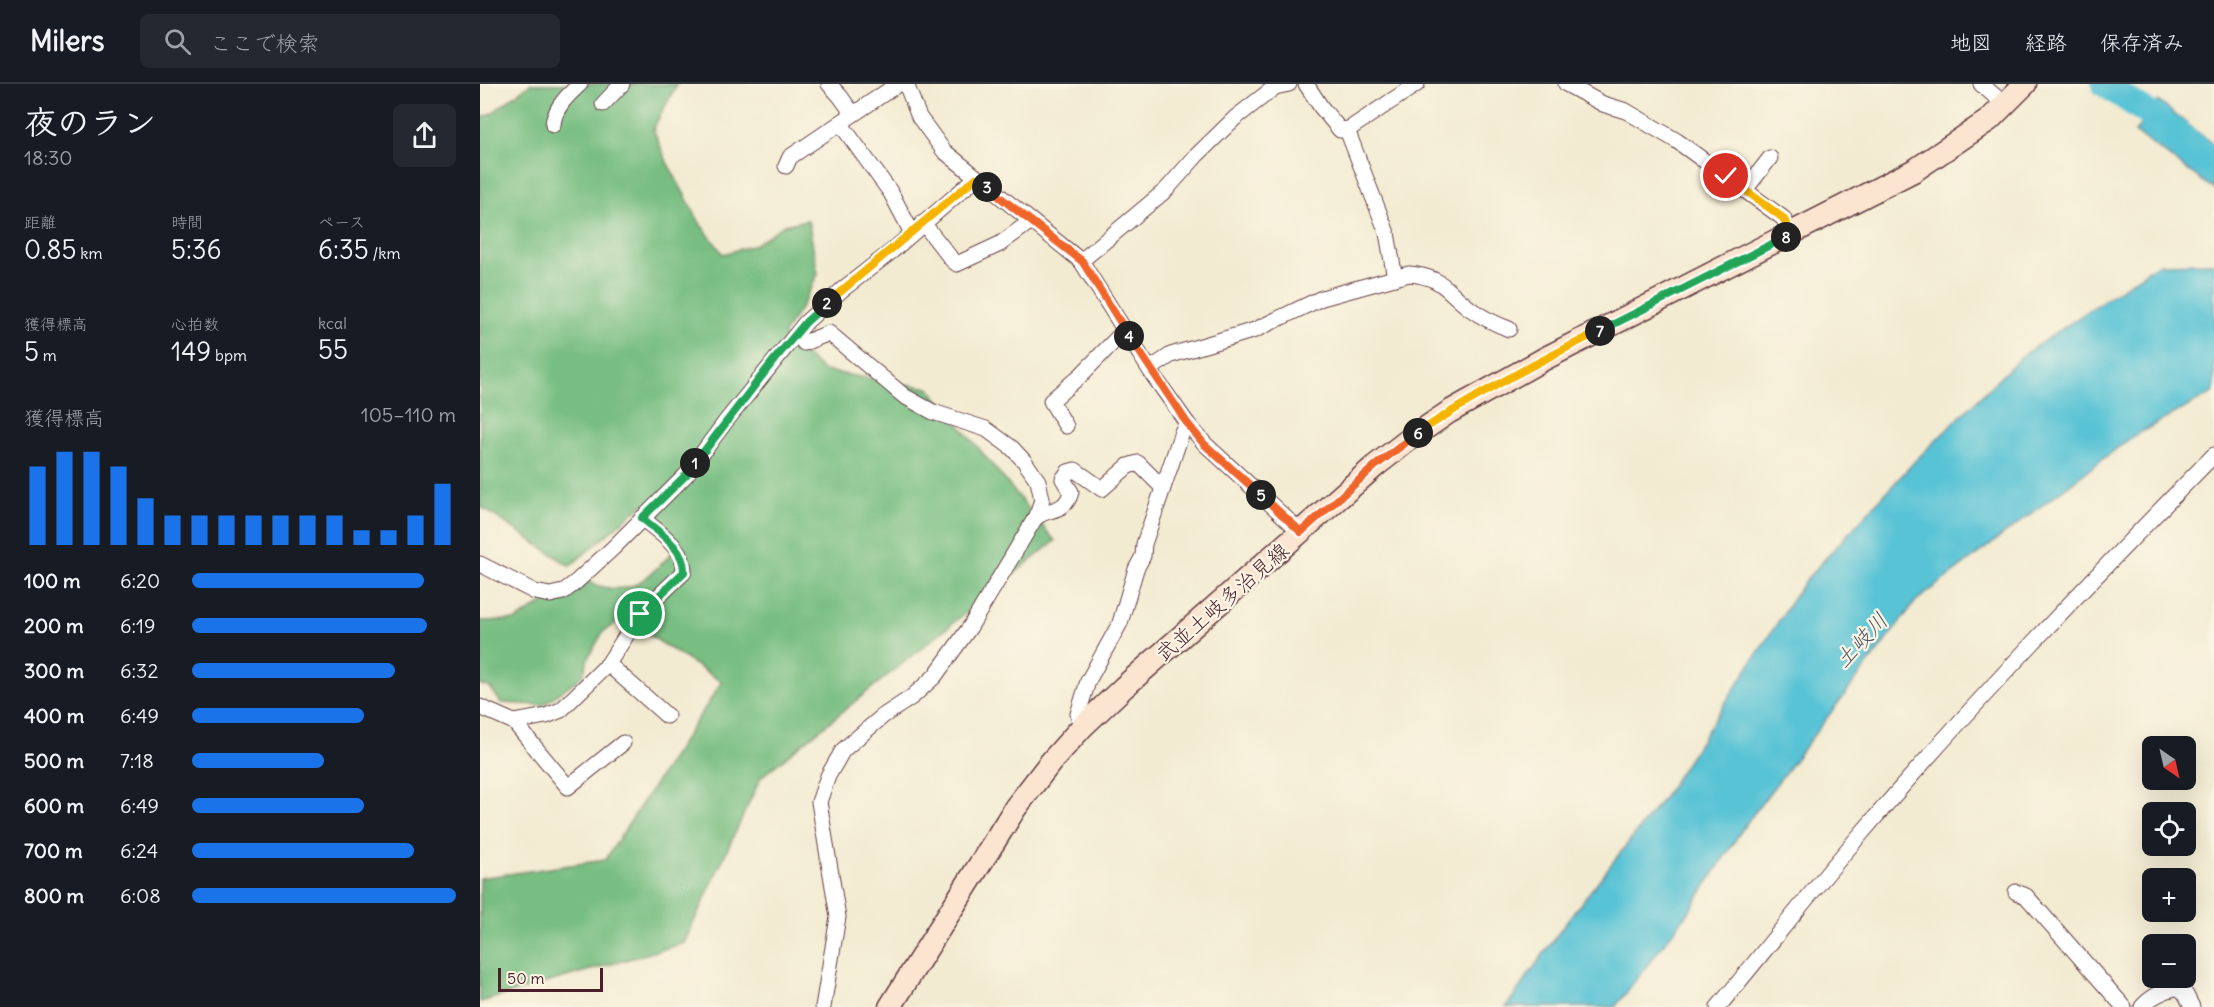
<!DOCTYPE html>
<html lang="ja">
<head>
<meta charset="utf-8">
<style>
  body { margin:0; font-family:Delius,"Klee One",sans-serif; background:#242831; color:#f1f3f6; height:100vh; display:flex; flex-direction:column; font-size:22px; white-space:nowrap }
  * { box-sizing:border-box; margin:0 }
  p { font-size:20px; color:#9ea1a6 }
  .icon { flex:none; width:33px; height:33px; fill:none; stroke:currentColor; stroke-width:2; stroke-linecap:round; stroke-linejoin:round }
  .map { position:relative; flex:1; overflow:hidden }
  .side { display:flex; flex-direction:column; background:#171b24; width:480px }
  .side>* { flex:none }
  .needle { width:39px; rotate:146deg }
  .controls { position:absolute; left:1662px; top:652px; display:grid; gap:12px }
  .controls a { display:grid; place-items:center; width:54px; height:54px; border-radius:9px; background:#171b24; box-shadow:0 6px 24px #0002; font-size:30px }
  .scale { position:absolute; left:18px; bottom:15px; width:105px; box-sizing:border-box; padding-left:6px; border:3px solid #4a1f2b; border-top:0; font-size:16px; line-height:21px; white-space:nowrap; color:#4a1f2b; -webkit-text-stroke:4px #fcf5e5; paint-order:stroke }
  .pin { position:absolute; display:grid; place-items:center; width:51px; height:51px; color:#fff; margin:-26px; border:3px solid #fff; border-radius:50%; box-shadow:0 2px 6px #0007 }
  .km { position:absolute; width:30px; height:30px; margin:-15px; border-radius:50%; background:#222; color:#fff; font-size:16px; line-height:30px; text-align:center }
  .round { display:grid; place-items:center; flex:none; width:63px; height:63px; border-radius:9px; background:#242831 }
  .head { display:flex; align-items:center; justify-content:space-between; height:102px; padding:0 24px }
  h1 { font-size:33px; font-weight:600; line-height:45px }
  .figures { display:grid; grid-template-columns:repeat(3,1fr); gap:9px; height:102px; padding:6px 24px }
  .figures div { display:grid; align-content:center }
  .figures b { font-size:26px; font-weight:600 }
  .figures small { font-size:16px; font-weight:400 }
  .figures p { font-size:16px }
  .chart { height:168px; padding:12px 24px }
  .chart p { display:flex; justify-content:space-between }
  .chart svg { width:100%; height:108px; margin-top:6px; stroke:#1a73e8; stroke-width:6 }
  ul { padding:0 24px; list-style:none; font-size:20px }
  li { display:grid; grid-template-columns:96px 72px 1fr; align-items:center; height:45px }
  li i { height:15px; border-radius:8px; background:#1a73e8 }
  header { display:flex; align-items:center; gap:36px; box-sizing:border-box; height:84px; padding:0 30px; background:#171b24; border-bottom:2px solid #363941 }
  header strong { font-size:28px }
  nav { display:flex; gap:33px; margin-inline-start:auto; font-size:21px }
  .search { width:420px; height:54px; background:#242831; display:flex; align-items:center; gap:15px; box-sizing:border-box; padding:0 21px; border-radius:9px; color:#9ea1a6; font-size:22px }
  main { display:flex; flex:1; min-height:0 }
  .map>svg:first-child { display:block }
  .forest { fill:#78be82; stroke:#616e56; stroke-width:1.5 }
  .water { fill:#59c3d5; stroke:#527180; stroke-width:1.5 }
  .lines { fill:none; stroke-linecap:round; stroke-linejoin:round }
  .river { stroke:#59c3d5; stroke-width:26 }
  .street-casing { stroke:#633e44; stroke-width:17 }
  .secondary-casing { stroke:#633e44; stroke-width:25 }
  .street { stroke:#fff; stroke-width:15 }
  .secondary { stroke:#fce5d0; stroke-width:22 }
  .split-1-casing { stroke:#fff; stroke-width:12 }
  .split-2-casing { stroke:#fff; stroke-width:12 }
  .split-3-casing { stroke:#fff; stroke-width:12 }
  .split-4-casing { stroke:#fff; stroke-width:12 }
  .split-5-casing { stroke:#fff; stroke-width:12 }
  .split-6-casing { stroke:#fff; stroke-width:12 }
  .split-7-casing { stroke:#fff; stroke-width:12 }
  .split-8-casing { stroke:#fff; stroke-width:12 }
  .split-9-casing { stroke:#fff; stroke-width:12 }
  .split-1 { stroke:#22a559; stroke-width:8 }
  .split-2 { stroke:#22a559; stroke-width:8 }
  .split-3 { stroke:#f5b400; stroke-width:8 }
  .split-4 { stroke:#f0652b; stroke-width:8 }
  .split-5 { stroke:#f0652b; stroke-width:8 }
  .split-6 { stroke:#f0652b; stroke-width:8 }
  .split-7 { stroke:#f5b400; stroke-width:8 }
  .split-8 { stroke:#22a559; stroke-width:8 }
  .split-9 { stroke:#f5b400; stroke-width:8 }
  .labels { text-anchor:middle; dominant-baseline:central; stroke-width:4.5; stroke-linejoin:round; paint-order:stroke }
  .street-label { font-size:21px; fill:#4a1f2b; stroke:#fcf5e5 }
  .water-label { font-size:22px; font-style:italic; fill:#4f5866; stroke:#fcf5e5 }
</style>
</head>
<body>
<header>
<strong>Milers</strong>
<div class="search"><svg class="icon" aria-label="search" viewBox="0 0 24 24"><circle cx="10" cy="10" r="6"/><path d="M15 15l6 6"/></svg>ここで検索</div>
<nav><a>地図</a><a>経路</a><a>保存済み</a></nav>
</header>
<main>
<section class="side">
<div class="head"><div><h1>夜のラン</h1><p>18:30</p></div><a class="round"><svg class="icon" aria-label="share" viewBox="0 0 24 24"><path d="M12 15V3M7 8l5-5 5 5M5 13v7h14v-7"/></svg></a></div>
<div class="figures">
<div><p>距離</p><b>0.85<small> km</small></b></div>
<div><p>時間</p><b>5:36</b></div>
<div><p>ペース</p><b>6:35<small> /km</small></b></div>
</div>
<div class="figures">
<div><p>獲得標高</p><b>5<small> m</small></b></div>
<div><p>心拍数</p><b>149<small> bpm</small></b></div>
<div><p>kcal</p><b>55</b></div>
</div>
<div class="chart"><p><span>獲得標高</span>105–110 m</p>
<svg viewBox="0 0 160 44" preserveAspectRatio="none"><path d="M5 44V12M15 44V6M25 44V6M35 44V12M45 44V25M55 44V32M65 44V32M75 44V32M85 44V32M95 44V32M105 44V32M115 44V32M125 44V38M135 44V38M145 44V32M155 44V19"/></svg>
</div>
<ul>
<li><b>100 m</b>6:20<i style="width:88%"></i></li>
<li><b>200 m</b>6:19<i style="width:89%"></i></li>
<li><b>300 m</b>6:32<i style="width:77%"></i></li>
<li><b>400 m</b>6:49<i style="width:65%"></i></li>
<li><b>500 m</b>7:18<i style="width:50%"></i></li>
<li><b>600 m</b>6:49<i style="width:65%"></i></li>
<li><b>700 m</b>6:24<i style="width:84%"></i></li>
<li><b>800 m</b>6:08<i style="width:100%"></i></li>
</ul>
</section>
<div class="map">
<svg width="1734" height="923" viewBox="0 0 1734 923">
  <rect width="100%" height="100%" fill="#fcf5e5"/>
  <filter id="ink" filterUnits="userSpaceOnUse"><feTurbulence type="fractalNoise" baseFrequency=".0167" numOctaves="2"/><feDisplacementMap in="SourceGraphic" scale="12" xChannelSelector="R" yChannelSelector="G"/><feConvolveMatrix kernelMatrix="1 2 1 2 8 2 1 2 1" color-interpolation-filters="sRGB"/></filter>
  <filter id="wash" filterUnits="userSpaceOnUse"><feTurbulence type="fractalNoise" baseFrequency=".008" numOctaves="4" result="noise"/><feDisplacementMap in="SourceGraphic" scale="24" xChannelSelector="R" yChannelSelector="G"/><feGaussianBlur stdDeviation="1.35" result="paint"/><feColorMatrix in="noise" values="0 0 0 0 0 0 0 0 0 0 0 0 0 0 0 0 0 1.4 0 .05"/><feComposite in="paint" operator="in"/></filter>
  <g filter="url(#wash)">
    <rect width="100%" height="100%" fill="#f3ebd1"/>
    <path class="forest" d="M 50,0 L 197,0 L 173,45 L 187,78 L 221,141 L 243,170 L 274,161 L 304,141 L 328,136 L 338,190 L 323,220 L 303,251 L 344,287 L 449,304 L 575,457 L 281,693 L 204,859 L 0,918 L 0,794 L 125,776 L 242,598 L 143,534 L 123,548 L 108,574 L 103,591 L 63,621 L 21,619 L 10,603 L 0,601 L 0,537 L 36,536 L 66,517 L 84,515 L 109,498 C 121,504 139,507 152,502 C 166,497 189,473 199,461 L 162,421 L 90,482 L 0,422 L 0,35 L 12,29 Z"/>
    <g class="water">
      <polygon points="1678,17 1734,61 1734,105 1655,48"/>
      <polygon points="1734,179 1734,308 1652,353 1436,517 1265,741 1210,826 1135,923 1026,923 1087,837 1184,713 1324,498 1436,376 1543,271 1678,180"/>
    </g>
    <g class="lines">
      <polyline class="river" points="1624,0 1699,50 1734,78"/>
    </g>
  </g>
  <g filter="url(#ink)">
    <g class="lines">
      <g class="street-casing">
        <g id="street">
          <polyline points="349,0 360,12 373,30"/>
          <polyline points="426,0 439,33 464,67 601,177 673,291 707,339 725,360 821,448"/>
          <polyline points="826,0 841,23 860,46 869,45 937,0"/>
          <polyline points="1086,0 1123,20 1146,27 1197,57 1303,134 1312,150"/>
          <polyline points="1501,0 1516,13"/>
          <polyline points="123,20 142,0"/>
          <polyline points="360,39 411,109 432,149"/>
          <path d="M 73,41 C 74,24 88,11 100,0"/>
          <polyline points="869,45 869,51 907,149 915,194"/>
          <polyline points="306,82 310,73 418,0"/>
          <polyline points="1265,106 1290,74"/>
          <polyline points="443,139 473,177 477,180 520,160 551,137"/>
          <polyline points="601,177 686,106 716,72 755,34 795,3 809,0"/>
          <polyline points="324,259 349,249 424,312 453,328 506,345 532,364 545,378 558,397 562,415 557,432"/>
          <path d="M 670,285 L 691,271 L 775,246 L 842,214 L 929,190 C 965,193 966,208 992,226 C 1003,234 1016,240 1029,245"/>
          <polyline points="586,342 571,317 601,291 645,246"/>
          <polyline points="0,480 55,508 70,511 83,508 96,498 133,464 206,391 246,337 326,238 363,205 412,167 496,94"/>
          <polyline points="128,580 187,632"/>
          <path d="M 0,623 L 34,638 L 66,632 L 81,626 L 128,580 L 160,530 L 204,488 C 205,464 178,448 162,434"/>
          <polyline points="34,638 88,703 143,659"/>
          <polyline points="602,643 598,630 608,597 640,539 656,485 663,472 664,460 702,348 707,339"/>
          <polyline points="1536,808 1546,812 1644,923"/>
          <path d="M 343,923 L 358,833 L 339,718 L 348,692 L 363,666 L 403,632 L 432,613 L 455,592 L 490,543 L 554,436 C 564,422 585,432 591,408 L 583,395 L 588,388 L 595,386 L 622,405 L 648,382 L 658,379 L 683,404"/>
          <path d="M 1238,923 C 1286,866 1331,807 1380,751 C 1492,620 1613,494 1734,371"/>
          <path d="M 1662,923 C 1671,912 1686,906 1699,903 L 1706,911 L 1712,923"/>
        </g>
      </g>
      <g class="secondary-casing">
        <polyline id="secondary" points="410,923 536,723 570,679 602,643 644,603 895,382 931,354 969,328 1064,275 1435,86 1509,36 1545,0"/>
      </g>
      <use href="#street" class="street"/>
      <use href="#secondary" class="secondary"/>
    </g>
  </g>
  <g class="lines" filter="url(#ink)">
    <g class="split-1-casing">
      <path id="split-1" d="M 160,530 L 204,488 C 205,464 178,448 162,434 L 206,391 L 215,379"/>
    </g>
    <g class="split-2-casing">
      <polyline id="split-2" points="215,379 294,276 326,238 347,219"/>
    </g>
    <g class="split-3-casing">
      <polyline id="split-3" points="347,219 496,94 507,103"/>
    </g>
    <g class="split-4-casing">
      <polyline id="split-4" points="507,103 602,177 649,252"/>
    </g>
    <g class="split-5-casing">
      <polyline id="split-5" points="649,252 707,339 724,360 781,411"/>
    </g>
    <g class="split-6-casing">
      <polyline id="split-6" points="781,411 821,448 895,382 938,349"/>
    </g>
    <g class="split-7-casing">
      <path id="split-7" d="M 938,349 C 996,310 1058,278 1120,247"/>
    </g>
    <g class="split-8-casing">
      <polyline id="split-8" points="1120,247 1306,153"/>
    </g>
    <g class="split-9-casing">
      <polyline id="split-9" points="1246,92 1303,134 1312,150 1306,153"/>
    </g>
    <use href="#split-1" class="split-1"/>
    <use href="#split-2" class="split-2"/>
    <use href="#split-3" class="split-3"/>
    <use href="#split-4" class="split-4"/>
    <use href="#split-5" class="split-5"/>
    <use href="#split-6" class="split-6"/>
    <use href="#split-7" class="split-7"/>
    <use href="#split-8" class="split-8"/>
    <use href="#split-9" class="split-9"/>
  </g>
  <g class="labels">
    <g class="street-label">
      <text transform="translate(742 518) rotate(-41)">武並土岐多治見線</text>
    </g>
    <g class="water-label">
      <text transform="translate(1381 556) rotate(-47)">土岐川</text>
    </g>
  </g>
</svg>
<div class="controls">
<a><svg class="needle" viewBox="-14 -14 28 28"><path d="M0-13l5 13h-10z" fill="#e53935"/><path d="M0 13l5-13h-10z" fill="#9ea1a6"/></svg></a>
<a><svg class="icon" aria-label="locate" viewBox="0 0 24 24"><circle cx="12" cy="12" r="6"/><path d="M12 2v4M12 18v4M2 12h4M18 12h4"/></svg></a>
<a>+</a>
<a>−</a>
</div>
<div class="scale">50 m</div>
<div class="pin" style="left:160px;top:530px;background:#1e9e55"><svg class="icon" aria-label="arrive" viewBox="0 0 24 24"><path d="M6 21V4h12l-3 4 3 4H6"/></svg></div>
<div class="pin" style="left:1246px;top:92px;background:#d93025"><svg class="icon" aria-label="check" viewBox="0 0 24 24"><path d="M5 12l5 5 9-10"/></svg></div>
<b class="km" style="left:215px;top:379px">1</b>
<b class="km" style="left:347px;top:219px">2</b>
<b class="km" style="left:507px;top:103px">3</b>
<b class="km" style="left:649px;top:252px">4</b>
<b class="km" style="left:781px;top:411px">5</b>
<b class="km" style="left:938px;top:349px">6</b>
<b class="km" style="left:1120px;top:247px">7</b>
<b class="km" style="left:1306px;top:153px">8</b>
</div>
</main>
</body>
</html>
